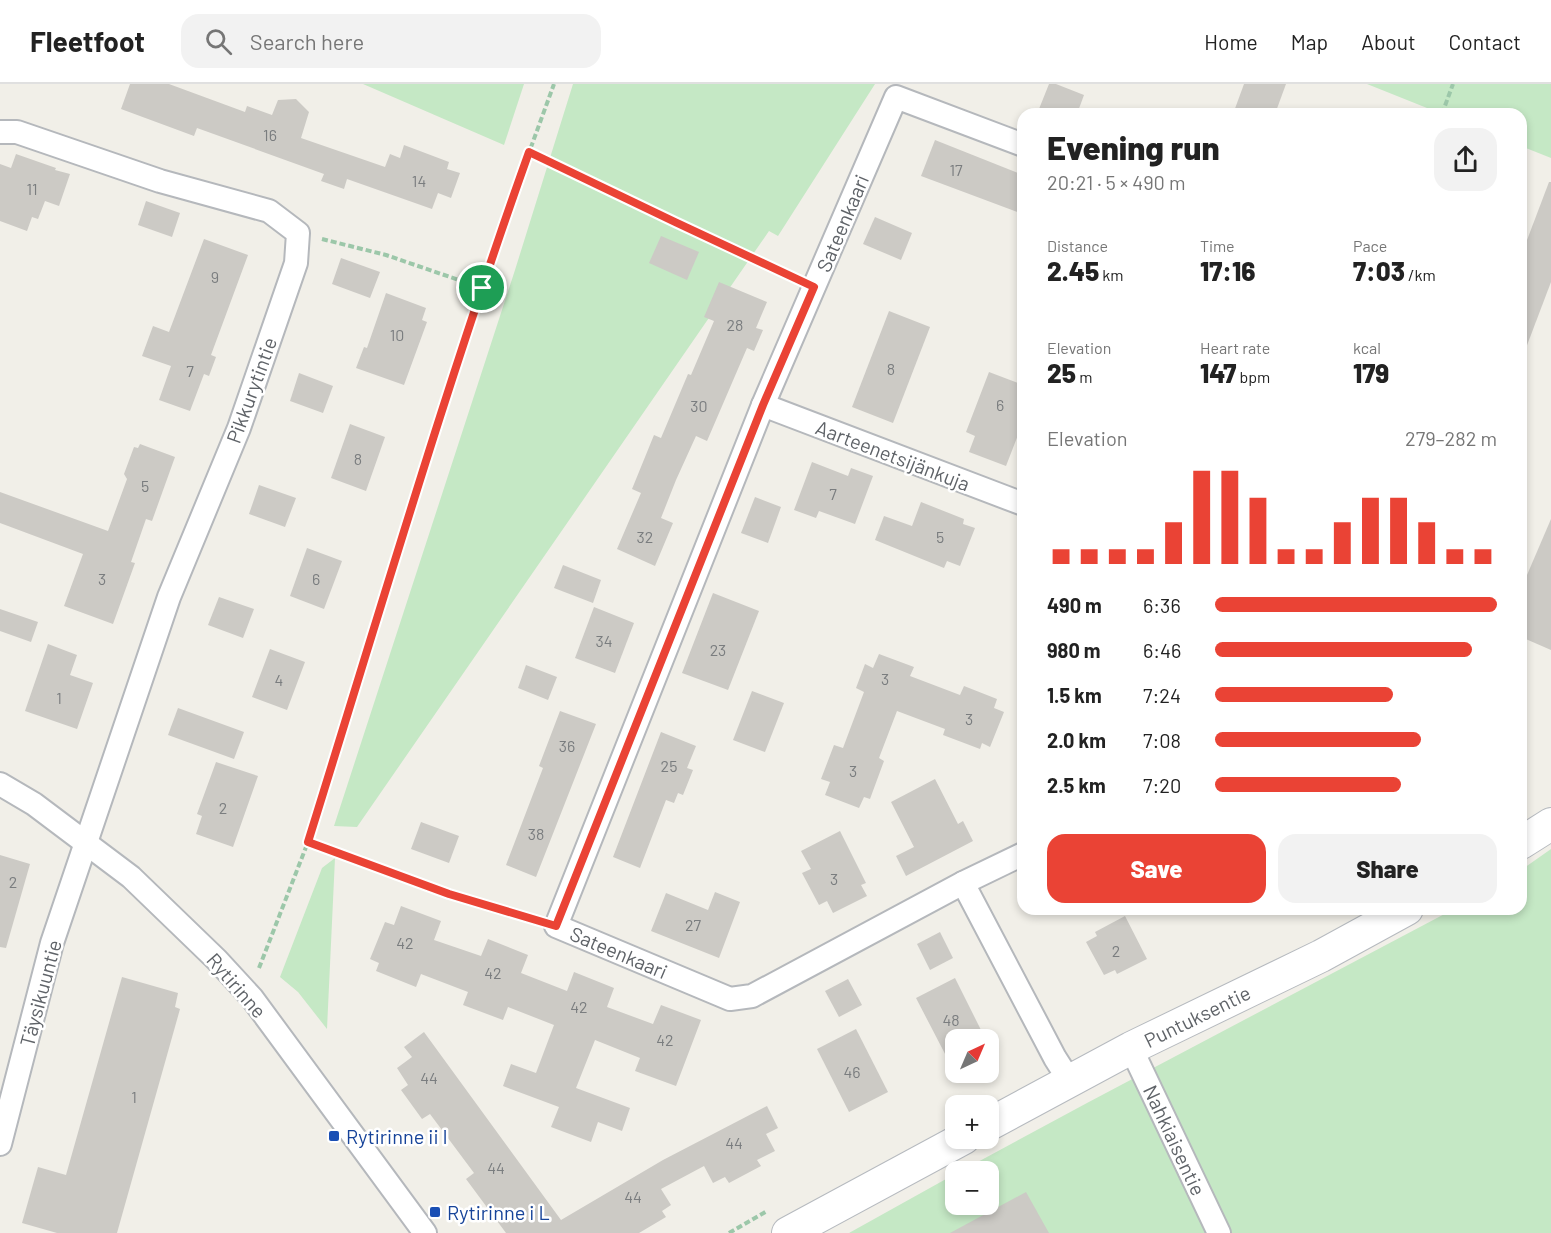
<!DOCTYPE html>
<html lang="en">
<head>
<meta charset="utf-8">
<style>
  body { margin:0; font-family:Barlow,sans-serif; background:#f2f2f2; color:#222; height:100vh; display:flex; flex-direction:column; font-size:22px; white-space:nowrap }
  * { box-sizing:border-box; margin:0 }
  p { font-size:20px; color:#767676 }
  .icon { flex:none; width:33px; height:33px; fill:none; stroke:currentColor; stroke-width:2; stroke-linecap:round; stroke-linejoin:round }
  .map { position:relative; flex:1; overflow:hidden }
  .sheet { position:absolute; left:1017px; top:24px; width:510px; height:807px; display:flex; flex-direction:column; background:#fff; border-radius:18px; box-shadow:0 3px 9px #0003 }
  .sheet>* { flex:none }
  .needle { width:39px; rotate:44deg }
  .buttons { position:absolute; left:945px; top:945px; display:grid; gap:12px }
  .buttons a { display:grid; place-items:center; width:54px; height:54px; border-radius:12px; background:#fff; box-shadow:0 3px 9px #0003; font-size:30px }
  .pin { position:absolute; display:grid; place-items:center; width:51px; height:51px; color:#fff; margin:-26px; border:3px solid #fff; border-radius:50%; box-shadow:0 2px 6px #0007 }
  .round { display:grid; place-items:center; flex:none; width:63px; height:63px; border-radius:18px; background:#f2f2f2 }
  .summary { display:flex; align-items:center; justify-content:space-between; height:102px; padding:0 30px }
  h1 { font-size:33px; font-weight:800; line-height:45px }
  .metrics { display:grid; grid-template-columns:repeat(3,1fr); gap:9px; height:102px; padding:6px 30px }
  .metrics div { display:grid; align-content:center }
  .metrics b { font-size:26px; font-weight:800 }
  .metrics small { font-size:16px; font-weight:400 }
  .metrics p { font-size:16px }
  .chart { height:168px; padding:12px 30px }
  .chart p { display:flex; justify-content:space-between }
  .chart svg { width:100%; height:108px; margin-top:6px; stroke:#ea4335; stroke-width:6 }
  .action { display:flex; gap:12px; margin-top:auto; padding:12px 30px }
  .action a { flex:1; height:69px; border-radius:18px; background:#ea4335; color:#fff; font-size:24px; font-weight:800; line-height:69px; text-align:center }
  .action a+a { background:#f2f2f2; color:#222 }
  ul { padding:0 30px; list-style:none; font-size:20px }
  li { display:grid; grid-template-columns:96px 72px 1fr; align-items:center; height:45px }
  li i { height:15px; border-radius:8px; background:#ea4335 }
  header { display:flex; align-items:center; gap:36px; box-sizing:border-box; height:84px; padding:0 30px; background:#fff; border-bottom:2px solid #e0e0e0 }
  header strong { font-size:28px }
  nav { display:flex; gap:33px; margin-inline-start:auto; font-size:21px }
  .search { width:420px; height:54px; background:#f2f2f2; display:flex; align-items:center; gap:15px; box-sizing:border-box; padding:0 21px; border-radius:18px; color:#767676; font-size:22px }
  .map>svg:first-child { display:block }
  .green { fill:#c5e8c5 }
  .building { fill:#cccac5 }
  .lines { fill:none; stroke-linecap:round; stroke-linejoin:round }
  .street-casing { stroke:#b5b8bc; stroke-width:26 }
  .secondary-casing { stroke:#b6babf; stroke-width:34 }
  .path { stroke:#9cc7a9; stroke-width:4; stroke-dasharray:6 3; stroke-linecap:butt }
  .street { stroke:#fff; stroke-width:22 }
  .secondary { stroke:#fff; stroke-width:32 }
  .route-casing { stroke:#fff; stroke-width:12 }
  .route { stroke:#ea4335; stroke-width:8 }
  .transit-dot { fill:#1a4fb4; stroke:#fff; stroke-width:2 }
  .labels { text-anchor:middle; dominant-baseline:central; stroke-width:5; stroke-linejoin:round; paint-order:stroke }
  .number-label { font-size:16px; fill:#7a7d7f }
  .street-label { font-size:20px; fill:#5f6368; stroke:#fff }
  .transit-label { font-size:20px; fill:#164399; stroke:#fff; text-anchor:start }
</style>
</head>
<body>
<header>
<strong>Fleetfoot</strong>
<div class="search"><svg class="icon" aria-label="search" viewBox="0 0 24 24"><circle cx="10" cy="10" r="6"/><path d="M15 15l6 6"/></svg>Search here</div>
<nav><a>Home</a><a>Map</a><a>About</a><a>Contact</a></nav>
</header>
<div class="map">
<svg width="1551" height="1149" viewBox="0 0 1551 1149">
  <rect width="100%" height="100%" fill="#f1efe8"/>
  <g class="green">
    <polygon points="363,0 524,0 504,61"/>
    <polygon points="573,0 875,0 778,152 769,147 357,743 334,742 515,186"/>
    <polygon points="1367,0 1551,0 1551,74 1521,62 1521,30 1442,30"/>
    <polygon points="1551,765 1551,1149 849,1149 955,1090 956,1120 988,1120 988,1088 961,1087 1087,1019 1454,825 1521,825 1521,786"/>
    <polygon points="335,774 327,945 298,908 280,893 322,784"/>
  </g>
  <g class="building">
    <polygon points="130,0 169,0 245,28 247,22 272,31 278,16 296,15 309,28 301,54 385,83 390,70 400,74 404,61 449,78 447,85 460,89 451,114 438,109 432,125 347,95 344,105 321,97 324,90 197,44 194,52 121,25"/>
    <polygon points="1049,0 1056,0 1084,11 1077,30 1037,30"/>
    <polygon points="1244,0 1286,0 1275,30 1233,30"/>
    <polygon points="935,56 1023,91 1023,130 921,92"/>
    <polygon points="16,70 56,84 55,86 70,90 59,122 45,117 38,135 32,133 27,147 0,137 0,80 11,84"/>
    <polygon points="1549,98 1551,98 1551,198 1523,272 1521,272 1521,172"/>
    <polygon points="146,117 180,129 172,153 138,141"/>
    <polygon points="875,133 912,149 901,176 863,160"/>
    <polygon points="661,152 699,168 687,196 649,179"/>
    <polygon points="204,155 248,171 211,271 216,273 209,292 204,290 190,327 159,316 171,282 142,272 153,242 169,248"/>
    <polygon points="341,174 380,188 370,214 332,200"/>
    <polygon points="719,198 767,218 756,244 763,246 754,267 747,264 707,357 696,352 676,396 661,434 673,439 655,482 617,465 641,409 632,405 654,351 661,354 688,290 691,291 714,237 704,233"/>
    <polygon points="386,209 426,224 422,236 427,238 404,301 356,284 364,263 367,264"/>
    <polygon points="889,227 930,243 893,339 852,323"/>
    <polygon points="989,288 1023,301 1023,338 1006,382 969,368 975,352 966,348"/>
    <polygon points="299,289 333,302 323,329 290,317"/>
    <polygon points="350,340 385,353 366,407 331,394"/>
    <polygon points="140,360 175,373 152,437 146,435 131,478 135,479 113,540 64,522 83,470 0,439 0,408 108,447 127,395 124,390 134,363 138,364"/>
    <polygon points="812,378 848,392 851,384 873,392 855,440 819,427 816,434 794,426"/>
    <polygon points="259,401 296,414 285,443 249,430"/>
    <polygon points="755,413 781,423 768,459 741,449"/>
    <polygon points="921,418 964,435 963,440 975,444 960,482 947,477 944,484 875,456 884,432 912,442"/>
    <polygon points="1551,435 1551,566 1521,553 1521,505"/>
    <polygon points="307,464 342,477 324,525 290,512"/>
    <polygon points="563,481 601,496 593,519 554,504"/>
    <polygon points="713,509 759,527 728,606 682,589"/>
    <polygon points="219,513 254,525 243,554 208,541"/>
    <polygon points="594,523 634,539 615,589 575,574"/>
    <polygon points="0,525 38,538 31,558 0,547"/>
    <polygon points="48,560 77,571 70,591 93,599 77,645 25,627"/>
    <polygon points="270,565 305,578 287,626 252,613"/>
    <polygon points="879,570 914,583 910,592 960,611 964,602 997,615 994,624 1004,628 990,663 982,659 980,665 943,651 945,645 897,627 879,674 884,677 870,715 864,713 859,724 825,711 830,698 821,695 834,661 843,664 864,608 856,604 865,580 873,584"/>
    <polygon points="526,581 557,593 548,616 518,604"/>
    <polygon points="752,607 784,619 765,668 733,656"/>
    <polygon points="178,624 244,648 234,675 168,651"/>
    <polygon points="560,627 596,640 536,793 506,781 543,684 539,682"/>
    <polygon points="661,648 696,662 687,684 693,686 683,711 678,709 674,719 666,716 640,784 613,773"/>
    <polygon points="216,678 258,692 233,763 196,750 202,732 197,730"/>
    <polygon points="935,695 958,740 963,737 973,757 906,792 896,772 914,763 891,718"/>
    <polygon points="421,738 459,752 449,779 411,765"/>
    <polygon points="840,747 866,799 861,801 867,812 833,829 827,817 819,821 802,789 811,785 801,767"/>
    <polygon points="0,771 30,780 6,864 0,863"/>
    <polygon points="715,808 740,818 719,874 651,847 666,809 708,826"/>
    <polygon points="401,822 441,837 434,856 481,872 488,855 528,871 521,889 567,907 574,888 614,904 607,923 653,940 661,921 701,936 676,1002 635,987 640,974 595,956 576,1004 630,1024 622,1047 598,1038 591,1058 551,1043 559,1023 503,1002 511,980 536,989 554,941 508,923 503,936 463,921 468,908 421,890 416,903 376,887 379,879 370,875 385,838 394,841"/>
    <polygon points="1125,832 1147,875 1117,890 1115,886 1104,891 1086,858 1097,852 1095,848"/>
    <polygon points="940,848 953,874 930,886 917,860"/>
    <polygon points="122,893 178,909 175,923 180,925 117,1149 57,1149 22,1139 38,1083 66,1091"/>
    <polygon points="955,894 986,956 956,956 956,991 916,914"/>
    <polygon points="848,895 862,921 839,933 825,907"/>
    <polygon points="856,945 888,1008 849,1028 817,965"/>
    <polygon points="424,948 561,1136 663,1076 767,1022 778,1044 766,1050 775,1067 757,1076 761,1082 729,1099 725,1093 713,1099 704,1082 661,1105 671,1121 662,1127 666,1133 639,1149 506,1149 466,1095 474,1089 430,1030 422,1035 401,1006 408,1001 397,984 412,973 404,963"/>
    <polygon points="1026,1108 1049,1149 950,1149"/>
  </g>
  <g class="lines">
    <g class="street-casing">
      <g id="street">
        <polyline points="0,48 17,48 160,97 269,127 298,149 296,179 239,344 169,513 52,859 0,1060"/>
        <polyline points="1023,61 896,13 763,321 556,842 730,915 752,912 963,799 1023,770"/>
        <polyline points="763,321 1023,420"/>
        <polyline points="0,700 34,720 131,793 217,876 252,914 425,1149"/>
        <polyline points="963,799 1055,974 1069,996"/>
        <polyline points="1131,964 1219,1149"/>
      </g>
    </g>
    <g class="secondary-casing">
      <g id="secondary">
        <polyline points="1521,759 1551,740"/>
        <polyline points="988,1041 1131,964 1321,872 1407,825"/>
        <polyline points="788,1149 964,1054"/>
      </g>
    </g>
    <g class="path">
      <polyline points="1442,30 1453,0"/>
      <polyline points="529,68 675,138 791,192"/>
      <polyline points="322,155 386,171 482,204"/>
      <polyline points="308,758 449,810 535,836"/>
      <polyline points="259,884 308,758 432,356 495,162 554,0"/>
      <polyline points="729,1149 767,1127"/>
    </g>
    <use href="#street" class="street"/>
    <use href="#secondary" class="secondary"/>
  </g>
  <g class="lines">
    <g class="route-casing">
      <path id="route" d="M 529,68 L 675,138 L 814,203 L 763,321 L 556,842 L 449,810 L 308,758 C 380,527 448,295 529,68 Z"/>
    </g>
    <use href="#route" class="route"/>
  </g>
  <g class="transit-dot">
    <rect x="328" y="1046" width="12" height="12" rx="3"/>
    <rect x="429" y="1122" width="12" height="12" rx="3"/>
  </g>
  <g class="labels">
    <g class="number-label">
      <text x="270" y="50">16</text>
      <text x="956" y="85">17</text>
      <text x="419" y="96">14</text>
      <text x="32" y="104">11</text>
      <text x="215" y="192">9</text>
      <text x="735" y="240">28</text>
      <text x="397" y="250">10</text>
      <text x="891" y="284">8</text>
      <text x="190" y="286">7</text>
      <text x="1000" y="320">6</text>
      <text x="699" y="321">30</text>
      <text x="358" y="374">8</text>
      <text x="145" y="401">5</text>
      <text x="833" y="409">7</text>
      <text x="645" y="452">32</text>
      <text x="940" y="452">5</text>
      <text x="102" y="494">3</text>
      <text x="316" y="494">6</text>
      <text x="604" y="556">34</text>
      <text x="718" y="565">23</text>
      <text x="885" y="594">3</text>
      <text x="279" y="595">4</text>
      <text x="59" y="613">1</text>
      <text x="969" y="634">3</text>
      <text x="567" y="661">36</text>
      <text x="669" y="681">25</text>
      <text x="853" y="686">3</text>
      <text x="223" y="723">2</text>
      <text x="536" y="749">38</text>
      <text x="834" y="794">3</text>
      <text x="13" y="797">2</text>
      <text x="693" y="840">27</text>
      <text x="405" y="858">42</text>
      <text x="1116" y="866">2</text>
      <text x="493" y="888">42</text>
      <text x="579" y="922">42</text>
      <text x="951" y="935">48</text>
      <text x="665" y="955">42</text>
      <text x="852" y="987">46</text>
      <text x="429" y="993">44</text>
      <text x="134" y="1012">1</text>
      <text x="734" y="1058">44</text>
      <text x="496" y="1083">44</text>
      <text x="633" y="1112">44</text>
    </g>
    <g class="street-label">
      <text transform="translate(842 139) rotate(-67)">Sateenkaari</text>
      <text transform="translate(251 306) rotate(-70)">Pikkurytintie</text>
      <text transform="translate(893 371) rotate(21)">Aarteenetsijänkuja</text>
      <text transform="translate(619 868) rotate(23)">Sateenkaari</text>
      <text transform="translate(237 901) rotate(49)">Rytirinne</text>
      <text transform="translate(40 909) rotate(-75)">Täysikuuntie</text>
      <text transform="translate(1197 932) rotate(-26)">Puntuksentie</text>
      <text transform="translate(1175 1056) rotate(65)">Nahkiaisentie</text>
    </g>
    <g class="transit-label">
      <text x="346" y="1052">Rytirinne ii I</text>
      <text x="447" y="1128">Rytirinne i L</text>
    </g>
  </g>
</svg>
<div class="buttons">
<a><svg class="needle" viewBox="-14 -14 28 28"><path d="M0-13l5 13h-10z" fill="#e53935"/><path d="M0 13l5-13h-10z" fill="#767676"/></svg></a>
<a>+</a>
<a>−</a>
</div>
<div class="pin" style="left:482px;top:204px;background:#1e9e55"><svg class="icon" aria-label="arrive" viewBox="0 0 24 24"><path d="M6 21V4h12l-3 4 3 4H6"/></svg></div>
<section class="sheet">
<div class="summary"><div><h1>Evening run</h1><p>20:21 · 5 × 490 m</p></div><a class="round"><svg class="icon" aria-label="share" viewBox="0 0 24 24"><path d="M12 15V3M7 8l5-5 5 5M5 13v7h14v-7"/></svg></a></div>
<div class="metrics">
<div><p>Distance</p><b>2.45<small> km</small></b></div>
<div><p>Time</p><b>17:16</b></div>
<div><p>Pace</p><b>7:03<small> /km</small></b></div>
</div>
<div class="metrics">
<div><p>Elevation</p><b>25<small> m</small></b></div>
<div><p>Heart rate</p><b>147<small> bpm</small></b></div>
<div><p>kcal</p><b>179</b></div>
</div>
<div class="chart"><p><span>Elevation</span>279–282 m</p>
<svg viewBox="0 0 160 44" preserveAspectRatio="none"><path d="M5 44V38M15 44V38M25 44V38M35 44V38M45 44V27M55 44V6M65 44V6M75 44V17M85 44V38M95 44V38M105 44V27M115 44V17M125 44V17M135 44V27M145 44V38M155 44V38"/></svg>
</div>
<ul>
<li><b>490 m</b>6:36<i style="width:100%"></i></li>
<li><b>980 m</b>6:46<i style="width:91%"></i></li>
<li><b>1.5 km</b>7:24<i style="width:63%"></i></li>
<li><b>2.0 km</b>7:08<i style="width:73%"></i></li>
<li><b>2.5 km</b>7:20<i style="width:66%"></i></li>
</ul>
<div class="action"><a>Save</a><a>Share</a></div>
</section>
</div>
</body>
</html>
